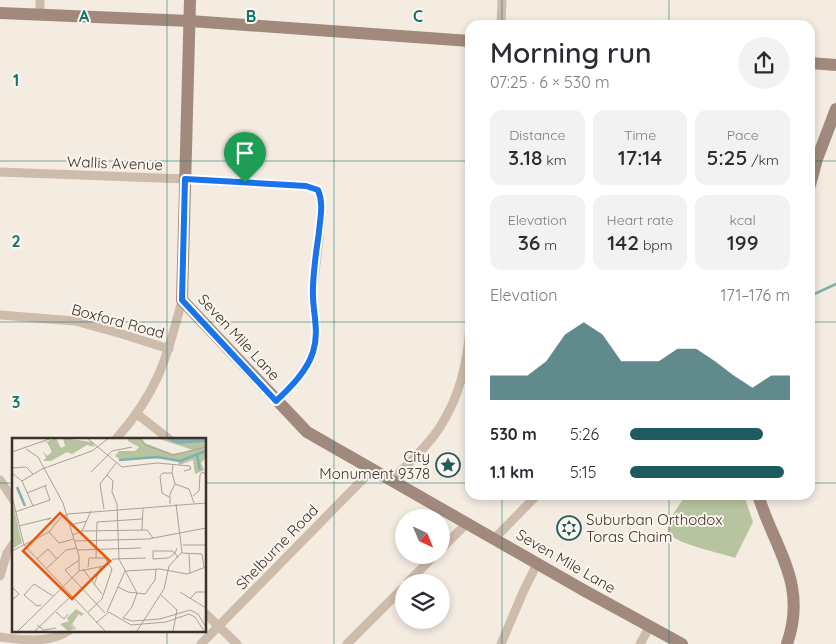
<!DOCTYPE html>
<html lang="en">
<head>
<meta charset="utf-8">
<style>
  body { margin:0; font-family:Quicksand,sans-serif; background:#f2f2f3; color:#2b2b33; height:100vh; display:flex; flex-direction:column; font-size:19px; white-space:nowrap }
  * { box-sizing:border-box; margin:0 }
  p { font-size:16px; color:#7c7c81 }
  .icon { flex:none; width:28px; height:28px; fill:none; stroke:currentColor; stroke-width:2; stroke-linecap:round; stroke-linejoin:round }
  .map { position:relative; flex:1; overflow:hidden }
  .panel { position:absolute; left:465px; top:20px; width:350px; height:480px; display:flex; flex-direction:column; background:#fff; border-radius:15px; box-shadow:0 2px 8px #0003 }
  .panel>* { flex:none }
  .needle { width:32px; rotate:136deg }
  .buttons { position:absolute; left:395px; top:509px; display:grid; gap:10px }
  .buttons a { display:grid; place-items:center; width:55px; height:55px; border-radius:50%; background:#fff; box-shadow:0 2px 8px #0003; font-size:25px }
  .pin { position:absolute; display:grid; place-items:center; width:42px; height:42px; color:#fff; margin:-51px -21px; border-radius:50% 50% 50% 0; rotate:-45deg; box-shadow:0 0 5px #0007 }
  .pin .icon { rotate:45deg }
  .round { display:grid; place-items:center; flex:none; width:52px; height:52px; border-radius:26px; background:#f2f2f3 }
  .overview { display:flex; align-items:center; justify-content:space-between; height:85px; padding:0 25px }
  h1 { font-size:28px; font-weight:600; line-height:38px }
  .metrics { display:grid; grid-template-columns:repeat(3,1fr); gap:8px; height:85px; padding:5px 25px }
  .metrics div { display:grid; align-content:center; border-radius:12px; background:#f2f2f3; text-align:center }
  .metrics b { font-size:21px; font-weight:600 }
  .metrics small { font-size:14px; font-weight:400 }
  .metrics p { font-size:14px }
  .chart { height:140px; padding:10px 25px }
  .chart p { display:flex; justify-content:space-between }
  .chart svg { width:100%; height:90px; margin-top:5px; fill:#1f5a5e; opacity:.7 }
  ul { padding:0 25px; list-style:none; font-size:16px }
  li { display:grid; grid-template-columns:80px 60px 1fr; align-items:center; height:38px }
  li i { height:12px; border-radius:6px; background:#1f5a5e }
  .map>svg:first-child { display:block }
  .green { fill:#b8c4a0 }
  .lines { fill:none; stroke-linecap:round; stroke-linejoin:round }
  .stream { stroke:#7fb0b2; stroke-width:2.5 }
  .street { stroke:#cdbbac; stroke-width:9 }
  .secondary { stroke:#a18a7d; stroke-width:12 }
  .route-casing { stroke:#fff; stroke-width:10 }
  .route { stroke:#1a73e8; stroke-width:6 }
  .grid { fill:none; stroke:#0f766e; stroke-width:1; stroke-opacity:0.55 }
  .labels { text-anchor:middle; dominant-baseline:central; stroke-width:4; stroke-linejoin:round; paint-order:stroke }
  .street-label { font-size:15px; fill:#3b302b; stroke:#fbf5ee }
  .poi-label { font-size:15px; fill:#3b302b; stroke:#fbf5ee; text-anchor:end }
  .inset-river { fill:none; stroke:#7fb0b2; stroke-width:2.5 }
  .inset-road { fill:none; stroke:#aaa098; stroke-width:1 }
  .view { fill:#e8590c; fill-opacity:0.15; stroke:#e8590c; stroke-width:2.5 }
  .inset-edge { fill:none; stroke:#3b302b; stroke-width:2.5 }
  .grid-label { font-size:16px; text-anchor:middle; font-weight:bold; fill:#0f766e; stroke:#fbf5ee; stroke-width:4; stroke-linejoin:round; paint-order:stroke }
</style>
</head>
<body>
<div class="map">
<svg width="836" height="644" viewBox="0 0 836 644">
  <rect width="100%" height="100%" fill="#f4ebe1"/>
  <path class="green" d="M 686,495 L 744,495 L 753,522 L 735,558 C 718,552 679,545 668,533 C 668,518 678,507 686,495 Z"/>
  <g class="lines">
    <polyline class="stream" points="810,296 836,284"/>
    <g class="street">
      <polyline points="40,15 40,0"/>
      <polyline points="501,25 502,0"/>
      <path d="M 0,172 L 185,179 L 306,186 L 318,190 C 327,212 313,269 313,296 C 313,316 320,333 313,353 C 306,372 290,387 276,401"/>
      <polyline points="0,315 75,321 122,334 169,349"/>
      <polyline points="137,414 169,439"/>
      <path d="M 116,439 C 157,393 167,359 182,300"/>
      <polyline points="0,480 14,501"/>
      <path d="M 391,481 C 408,464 427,447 440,427 C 460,396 468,362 470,325"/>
      <polyline points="494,539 537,495"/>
      <polyline points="441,549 467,523"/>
      <polyline points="0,576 7,553 14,543"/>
      <polyline points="408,582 435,555"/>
      <polyline points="205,613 237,644"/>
      <path d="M 0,637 C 25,640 48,644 70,630"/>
      <polyline points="201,644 372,470"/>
      <polyline points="347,644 404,587"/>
      <polyline points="501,644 524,590 537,564"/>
      <polyline points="640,644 650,626"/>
    </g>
    <g class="secondary">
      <polyline points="190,0 182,300 307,432 585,591 682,644"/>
      <polyline points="0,13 190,21 470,41"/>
      <polyline points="810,63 836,65"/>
      <polyline points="810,185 817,159 836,109"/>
      <path d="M 758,495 C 775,550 808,583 787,644"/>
    </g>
  </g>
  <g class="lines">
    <g class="route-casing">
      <path id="route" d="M 185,179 L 306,186 L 318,190 C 324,204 320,218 319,232 C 316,254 312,276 313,298 C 314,317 319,333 313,352 C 307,371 291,387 276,401 L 182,300 Z"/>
    </g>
    <use href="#route" class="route"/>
  </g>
  <path class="grid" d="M 167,0 L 167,439M 334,0 L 334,644M 502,0 L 502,25M 669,0 L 669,25M 0,161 L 470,161M 810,161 L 836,161M 0,322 L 470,322M 810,322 L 836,322M 0,483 L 14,483M 205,483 L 470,483M 810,483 L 836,483M 502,495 L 502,644M 669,495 L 669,644M 167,630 L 167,644"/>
  <defs>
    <g id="sight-ring" transform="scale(1.25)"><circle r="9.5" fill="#fbf5ee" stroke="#1f5a5e" stroke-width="1.5"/><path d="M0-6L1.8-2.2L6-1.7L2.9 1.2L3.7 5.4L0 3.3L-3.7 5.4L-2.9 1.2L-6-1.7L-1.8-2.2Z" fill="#1f5a5e"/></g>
    <g id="synagogue-ring" transform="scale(1.25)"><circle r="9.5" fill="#fbf5ee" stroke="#1f5a5e" stroke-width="1.5"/><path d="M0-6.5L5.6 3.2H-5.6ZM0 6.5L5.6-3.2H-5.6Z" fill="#1f5a5e"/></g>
  </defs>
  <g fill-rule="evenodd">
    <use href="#sight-ring" x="448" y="465"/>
    <use href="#synagogue-ring" x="569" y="528"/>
  </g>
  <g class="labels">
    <g class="street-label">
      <text transform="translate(115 163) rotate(2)">Wallis Avenue</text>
      <text transform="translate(118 321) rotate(15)">Boxford Road</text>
      <text transform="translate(239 337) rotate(47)">Seven Mile Lane</text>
      <text transform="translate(277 547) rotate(-46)">Shelburne Road</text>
      <text transform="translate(566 561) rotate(30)">Seven Mile Lane</text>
    </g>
    <g class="poi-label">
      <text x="430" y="456">City<tspan x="430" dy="17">Monument 9378</tspan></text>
      <text x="586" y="519" text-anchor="start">Suburban Orthodox<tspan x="586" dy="17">Toras Chaim</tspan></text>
    </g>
  </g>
  <g transform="translate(12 438)">
    <rect width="194" height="194" fill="#f4ebe1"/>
    <path d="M 44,0 L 49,10 L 53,8 L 51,0 L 80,4 L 83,9 L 75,7 L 60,16 L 55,14 L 39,23 L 31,23 L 34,20 L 31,13 L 35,18 L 40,14 L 35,4 L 28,6 ZM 117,0 L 129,0 L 133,5 L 161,16 L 181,12 L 144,0 L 194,0 L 194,20 L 189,25 L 192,32 L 183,36 L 181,22 L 167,27 L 166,23 L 157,20 L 109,22 L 103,18 L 107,13 L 123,13 L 127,9 L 116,3 ZM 0,61 L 10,105 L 0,111 ZM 64,171 L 72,176 L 69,178 L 67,176 L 60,186 L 64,190 L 64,193 L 63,190 L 56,184 L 63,191 L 56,193 L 48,186 L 57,183 L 55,180 Z" fill="#b8c4a0"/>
    <path d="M 151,0 L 194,0 L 194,4 L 166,6 Z" fill="#7fb0b2"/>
    <path class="inset-river" d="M 185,17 L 188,32M 107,22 L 145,19 L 168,23 L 194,13M 5,49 L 13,68"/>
    <path class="inset-road" d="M 75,0 L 110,29 L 145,25 L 178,28 L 179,31 L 172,33M 128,0 L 133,7 L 161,17 L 194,9M 0,14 L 40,0M 0,30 L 14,29 L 21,36M 79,34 L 100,13 L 120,9M 0,35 L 10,43 L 21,68M 95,37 L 101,43 L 100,54 L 105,66 L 107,121 L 125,155 L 120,169 L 111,180 L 120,183 L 148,181 L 178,172 L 186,176 L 194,189M 10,43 L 30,31 L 80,13 L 97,0M 163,46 L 177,51 L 182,65M 15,55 L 35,47M 0,58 L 12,107 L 93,193M 181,58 L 187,53 L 188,37 L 190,34 L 194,36M 157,59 L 150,55 L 148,38 L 151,35 L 160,35M 158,66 L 158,56 L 163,46 L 160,35 L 161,27M 92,71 L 88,46 L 104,25M 3,74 L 38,62 L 33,48M 58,87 L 75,83M 7,88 L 39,80 L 35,82M 130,92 L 131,70M 70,93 L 79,73M 37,94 L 47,105 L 62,101M 61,97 L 70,93 L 135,92 L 141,100M 63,103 L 136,101 L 194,90M 171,107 L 194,107M 165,110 L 163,115 L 158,119 L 156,120 L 141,121 L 141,113 L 160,113 L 163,115 L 166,120M 65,112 L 129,110M 0,113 L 37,94 L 49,79 L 56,76 L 194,65M 170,115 L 190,116 L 192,129M 177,116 L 178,136M 84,120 L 85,84 L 130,81M 25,121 L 36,111 L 45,121M 67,122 L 53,132 L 93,175M 34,131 L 54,112 L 65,110M 71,131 L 90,156M 67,133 L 92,128 L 101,121 L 134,120M 113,133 L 148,131 L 175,136 L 194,129M 82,147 L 89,128M 0,149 L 7,156 L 0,162M 106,149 L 116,154 L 133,156 L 143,142 L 144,131M 168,154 L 194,170M 148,156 L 165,172 L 161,193M 178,161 L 184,154 L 194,154M 29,167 L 25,168 L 12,157 L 22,146 L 41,158M 44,174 L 52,181 L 56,176M 95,174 L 113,133M 75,175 L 90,161 L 100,131 L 93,120 L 77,120 L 76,129M 84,185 L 97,174 L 119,187 L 154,184 L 177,176 L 183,179 L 192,193M 25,187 L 32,192 L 44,190M 6,193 L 67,133 L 67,118 L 51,65 L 26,19 L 14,11M 23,193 L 59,158M 125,193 L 152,151 L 157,128 L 170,114 L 164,66"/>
    <path class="view" d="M 48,75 L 98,123 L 60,161 L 11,113 Z"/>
    <rect width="194" height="194" class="inset-edge"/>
  </g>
  <g class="grid-label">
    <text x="84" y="22">A</text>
    <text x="251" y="22">B</text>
    <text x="418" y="22">C</text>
    <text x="16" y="86">1</text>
    <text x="16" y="247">2</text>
    <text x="16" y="408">3</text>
  </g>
</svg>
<div class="buttons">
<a><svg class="needle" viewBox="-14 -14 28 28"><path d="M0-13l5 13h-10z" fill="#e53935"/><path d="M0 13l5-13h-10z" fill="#7c7c81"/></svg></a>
<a><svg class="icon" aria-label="layers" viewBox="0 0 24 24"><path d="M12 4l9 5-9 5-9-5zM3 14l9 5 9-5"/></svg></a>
</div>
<div class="pin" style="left:245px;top:183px;background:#1e9e55"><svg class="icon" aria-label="arrive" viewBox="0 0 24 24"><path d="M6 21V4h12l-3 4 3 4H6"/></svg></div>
<section class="panel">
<div class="overview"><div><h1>Morning run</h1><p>07:25 · 6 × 530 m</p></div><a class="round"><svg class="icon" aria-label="share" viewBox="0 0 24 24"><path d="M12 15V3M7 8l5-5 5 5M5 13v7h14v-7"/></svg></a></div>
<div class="metrics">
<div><p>Distance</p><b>3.18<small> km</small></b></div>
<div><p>Time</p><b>17:14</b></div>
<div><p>Pace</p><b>5:25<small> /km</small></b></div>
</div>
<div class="metrics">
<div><p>Elevation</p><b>36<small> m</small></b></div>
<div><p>Heart rate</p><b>142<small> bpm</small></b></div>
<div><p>kcal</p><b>199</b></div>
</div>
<div class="chart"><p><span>Elevation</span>171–176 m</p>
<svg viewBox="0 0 160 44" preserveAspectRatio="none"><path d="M0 44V32L10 32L20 32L30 25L40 12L50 6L60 12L70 25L80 25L90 25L100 19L110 19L120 25L130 32L140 38L150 32L160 32V44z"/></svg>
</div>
<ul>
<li><b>530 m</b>5:26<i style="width:83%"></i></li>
<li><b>1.1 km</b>5:15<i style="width:96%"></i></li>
</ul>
</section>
</div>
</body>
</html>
